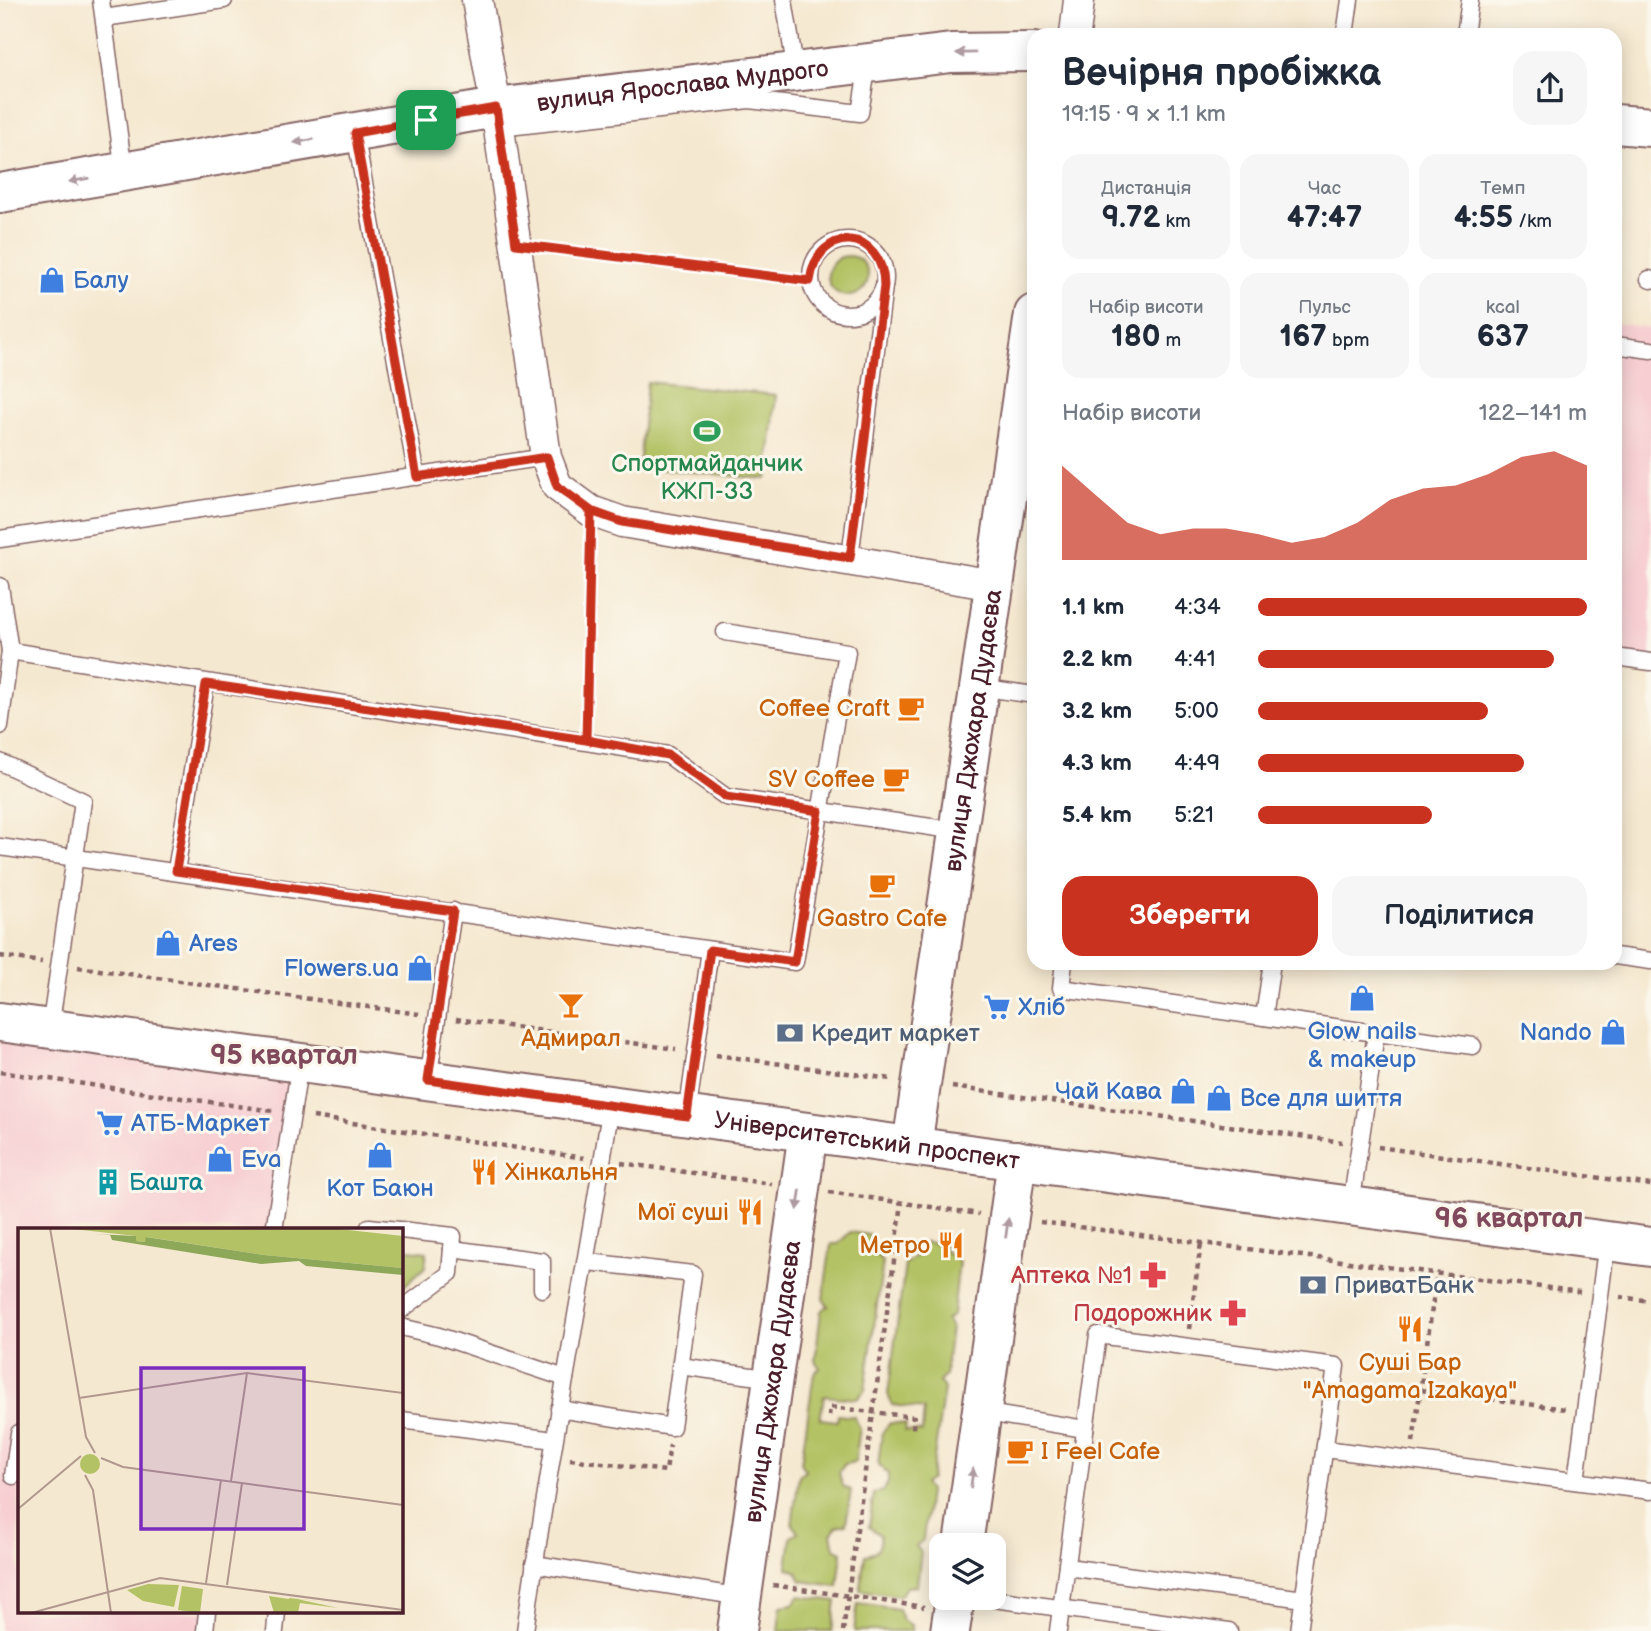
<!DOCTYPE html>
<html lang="uk">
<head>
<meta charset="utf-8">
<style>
  body { margin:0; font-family:"Balsamiq Sans",sans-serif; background:#f6f6f7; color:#1f2937; height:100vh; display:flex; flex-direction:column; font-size:26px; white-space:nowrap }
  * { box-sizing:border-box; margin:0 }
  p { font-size:23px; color:#747a83 }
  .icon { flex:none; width:38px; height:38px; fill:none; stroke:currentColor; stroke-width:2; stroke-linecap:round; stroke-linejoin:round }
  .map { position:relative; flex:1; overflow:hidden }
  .sheet { position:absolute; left:1027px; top:28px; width:595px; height:942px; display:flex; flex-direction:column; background:#fff; border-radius:21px; box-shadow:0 4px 18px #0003 }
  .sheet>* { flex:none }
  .tools { position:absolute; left:929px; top:1533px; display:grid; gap:14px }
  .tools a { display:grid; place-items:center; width:77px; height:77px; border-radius:14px; background:#fff; box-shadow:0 4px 18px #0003; font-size:35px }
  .pin { position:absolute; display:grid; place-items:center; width:60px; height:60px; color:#fff; margin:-30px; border-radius:14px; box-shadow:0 4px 10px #0006 }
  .round { display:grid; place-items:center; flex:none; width:74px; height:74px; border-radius:21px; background:#f6f6f7 }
  .summary { display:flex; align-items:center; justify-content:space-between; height:119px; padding:0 35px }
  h1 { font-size:38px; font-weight:800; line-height:52px }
  .figures { display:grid; grid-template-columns:repeat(3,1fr); gap:10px; height:119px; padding:7px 35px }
  .figures div { display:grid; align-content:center; border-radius:18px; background:#f6f6f7; text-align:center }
  .figures b { font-size:30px; font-weight:800 }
  .figures small { font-size:19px; font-weight:400 }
  .figures p { font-size:19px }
  .chart { height:196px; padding:14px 35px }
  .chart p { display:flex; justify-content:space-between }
  .chart svg { width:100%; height:126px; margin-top:7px; fill:#c8321e; opacity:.7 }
  .button { display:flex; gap:14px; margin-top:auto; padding:14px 35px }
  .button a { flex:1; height:80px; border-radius:21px; background:#c8321e; color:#fff; font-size:28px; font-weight:800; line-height:80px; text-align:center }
  .button a+a { background:#f6f6f7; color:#1f2937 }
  ul { padding:0 35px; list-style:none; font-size:23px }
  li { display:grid; grid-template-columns:112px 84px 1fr; align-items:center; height:52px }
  li i { height:18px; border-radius:9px; background:#c8321e }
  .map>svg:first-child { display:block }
  .built { fill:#f7cfd3 }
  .green { fill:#b3c265; stroke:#7e7048; stroke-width:2 }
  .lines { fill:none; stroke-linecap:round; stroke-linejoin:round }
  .service-casing { stroke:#866565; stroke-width:19 }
  .minor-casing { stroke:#866565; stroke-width:33 }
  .tertiary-casing { stroke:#866565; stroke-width:42 }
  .primary-casing { stroke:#866565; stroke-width:42 }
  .path { stroke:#866565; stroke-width:4.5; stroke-dasharray:5 5; stroke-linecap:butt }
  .service { stroke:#fff; stroke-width:16 }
  .minor { stroke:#fff; stroke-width:30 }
  .tertiary { stroke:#fff; stroke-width:38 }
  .primary { stroke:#fff; stroke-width:38 }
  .oneway { fill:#ae9aa0 }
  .route-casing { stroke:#fff; stroke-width:14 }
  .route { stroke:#c8321e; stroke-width:9 }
  .labels { text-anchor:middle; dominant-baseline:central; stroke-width:6; stroke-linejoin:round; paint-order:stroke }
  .street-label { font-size:24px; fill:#4a1f2b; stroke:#fbf7ec }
  .shop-label { font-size:24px; fill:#366cbe; stroke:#fbf7ec; text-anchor:start }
  .leisure-label { font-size:24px; fill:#27864d; stroke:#fbf7ec }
  .food-label { font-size:24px; fill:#c56008; stroke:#fbf7ec; text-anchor:end }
  .service-label { font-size:24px; fill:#4e5e75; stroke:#fbf7ec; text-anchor:start }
  .culture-label { font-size:24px; fill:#0d838f; stroke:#fbf7ec; text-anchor:start }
  .health-label { font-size:24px; fill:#be3a42; stroke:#fbf7ec; text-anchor:end }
  .quarter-label { font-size:28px; font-weight:bold; fill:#81495c; stroke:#fbf7ec }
  .inset-road { fill:none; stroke:#b1988e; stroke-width:2 }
  .view { fill:#7b2cbf; fill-opacity:0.15; stroke:#7b2cbf; stroke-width:3.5 }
  .inset-edge { fill:none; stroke:#4a1f2b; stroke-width:3.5 }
</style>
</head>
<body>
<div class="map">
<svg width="1651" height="1631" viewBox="0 0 1651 1631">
  <rect width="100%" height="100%" fill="#fbf7ec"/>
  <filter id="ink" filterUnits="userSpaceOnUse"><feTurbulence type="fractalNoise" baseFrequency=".0143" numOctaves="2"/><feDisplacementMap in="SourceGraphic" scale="14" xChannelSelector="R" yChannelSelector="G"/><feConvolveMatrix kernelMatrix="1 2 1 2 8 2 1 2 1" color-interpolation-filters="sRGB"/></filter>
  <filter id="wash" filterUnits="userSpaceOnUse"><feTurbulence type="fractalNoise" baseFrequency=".00686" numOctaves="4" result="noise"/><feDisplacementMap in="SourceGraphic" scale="28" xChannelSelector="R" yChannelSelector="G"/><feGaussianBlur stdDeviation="1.57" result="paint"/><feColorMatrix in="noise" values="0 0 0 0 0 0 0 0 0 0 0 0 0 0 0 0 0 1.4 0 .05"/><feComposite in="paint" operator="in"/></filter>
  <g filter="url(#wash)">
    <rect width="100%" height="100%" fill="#f5e8d0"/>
    <g class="built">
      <polygon points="1615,323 1651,328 1651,662 1615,657"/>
      <polygon points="0,1022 300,1062 274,1230 19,1230 19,1612 207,1612 205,1631 0,1631"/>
    </g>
    <g class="green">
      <circle cx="848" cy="276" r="20"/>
      <polygon points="647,382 776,395 767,479 639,467"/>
      <polygon points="850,1232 870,1235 870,1245 883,1262 865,1390 857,1399 824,1396 820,1419 837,1421 838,1415 854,1417 860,1428 855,1462 845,1464 839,1472 842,1486 851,1490 846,1524 837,1526 831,1534 834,1548 842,1552 838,1586 801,1581 796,1571 787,1568 791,1537 798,1532 792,1525 799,1475 806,1470 801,1463 814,1373 820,1368 815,1361 821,1311 828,1306 823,1299 831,1244 838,1244"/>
      <path d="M 924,1242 L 944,1245 L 946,1252 L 959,1261 L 953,1315 L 946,1320 L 951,1327 L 945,1376 L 939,1382 L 944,1388 L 931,1479 L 924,1484 L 929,1491 L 923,1540 L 916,1546 L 921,1552 L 917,1586 L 906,1587 L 900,1596 L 860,1590 L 865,1555 C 876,1554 882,1547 880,1535 L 869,1527 L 874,1493 L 883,1491 L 888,1483 L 888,1473 L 878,1465 L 882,1433 L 890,1423 L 906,1424 L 905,1431 L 922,1432 L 924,1409 L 892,1405 L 888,1394 L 905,1264 L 920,1252 Z"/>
      <polygon points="401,1249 427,1252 425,1267 402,1288"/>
      <polygon points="799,1596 836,1601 832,1631 778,1631 781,1606 793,1604"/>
      <polygon points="858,1603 898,1609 902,1620 911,1625 911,1631 854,1631"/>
    </g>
  </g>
  <g filter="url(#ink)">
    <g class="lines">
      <g class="service-casing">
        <g id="service">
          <polyline points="101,0 124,172"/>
          <polyline points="784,0 796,72"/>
          <polyline points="104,18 224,0"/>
          <polyline points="1345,35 1350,0"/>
          <polyline points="1465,35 1470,0"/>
          <polyline points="499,128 749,100 860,113 868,63"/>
          <polyline points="355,133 417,477"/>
          <circle cx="848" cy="277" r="37"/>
          <polyline points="1649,279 1651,280"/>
          <polyline points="1615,345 1651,350"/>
          <polyline points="0,539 546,457"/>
          <polyline points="850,558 884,286"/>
          <polyline points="0,586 10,651 0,726"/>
          <polyline points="10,651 668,755 726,797 958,831"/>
          <polyline points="1615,657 1651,662"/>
          <polyline points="979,687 1034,695"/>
          <polyline points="0,762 83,801 50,1029"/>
          <polyline points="0,847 795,962 847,652 725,632"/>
          <polyline points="176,871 206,684"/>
          <polyline points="1615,956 1651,961"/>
          <polyline points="1064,962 1061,988 1264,1017"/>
          <polyline points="1272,962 1264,1017 1376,1033 1351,1206"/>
          <polyline points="1376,1033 1473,1046"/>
          <polyline points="428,1080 453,911"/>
          <polyline points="687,1116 710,950"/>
          <polyline points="274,1230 300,1063"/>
          <polyline points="368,1230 369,1227 399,1230"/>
          <polyline points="401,1230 453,1236 450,1273 401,1310"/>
          <polyline points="452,1249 542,1261 542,1289"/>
          <polyline points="401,1327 439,1336 565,1378"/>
          <polyline points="680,1366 773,1379"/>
          <polyline points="559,1409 672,1427 693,1274 588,1262"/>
          <polyline points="981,1412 1085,1429"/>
          <polyline points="401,1420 554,1440"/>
          <polyline points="1325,1449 1651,1491"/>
          <polyline points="13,1476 19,1433"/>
          <polyline points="1576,1481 1607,1241"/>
          <polyline points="534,1564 742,1597"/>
          <polyline points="1067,1567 1304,1599"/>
          <polyline points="986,1598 1229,1631"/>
          <polyline points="205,1631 207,1612"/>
          <polyline points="275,1631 277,1612"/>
          <path d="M 525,1631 C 549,1455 584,1281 611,1105"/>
          <polyline points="1058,1631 1098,1335 1336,1366 1299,1631"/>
        </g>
      </g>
      <g class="minor-casing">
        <g id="minor">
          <polyline points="477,0 496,108 546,457 557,486 591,511 622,522 994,585"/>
          <polyline points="1075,35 1079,0"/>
        </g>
      </g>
      <g class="tertiary-casing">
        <g id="tertiary">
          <polyline points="1615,124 1651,127"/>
          <path id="s1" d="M 0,193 L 496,108 L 951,53 L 1034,52"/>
          <path id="s2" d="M 912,1146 L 1034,314"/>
          <polyline points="963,1545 1017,1160"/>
          <path id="s3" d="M 737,1631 L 808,1132"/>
          <polyline points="950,1631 955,1598"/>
        </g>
      </g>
      <g class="primary-casing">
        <g id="primary">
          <path id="s4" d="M 0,1022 L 1651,1247"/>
        </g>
      </g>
      <g class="path">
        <polyline points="541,247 810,281"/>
        <polyline points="587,723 590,540"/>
        <polyline points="0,956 42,962"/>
        <polyline points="78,967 419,1014"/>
        <polyline points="456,1019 676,1049"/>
        <polyline points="716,1055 891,1079"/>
        <polyline points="0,1072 273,1111"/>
        <polyline points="952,1087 1342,1142"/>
        <polyline points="313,1117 584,1158"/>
        <polyline points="1378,1147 1651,1185"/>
        <polyline points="621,1163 772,1184"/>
        <polyline points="829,1192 979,1214"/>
        <polyline points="1040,1222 1580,1292"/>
        <polyline points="1620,1297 1651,1301"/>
        <polyline points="1189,1329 1201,1243"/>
        <polyline points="1421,1390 1566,1409"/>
        <polyline points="829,1416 830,1407 914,1417 913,1429"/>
        <polyline points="1413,1442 1437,1273"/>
        <polyline points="570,1459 666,1471 670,1445"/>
        <polyline points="773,1585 924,1607"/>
        <polyline points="843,1631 902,1203"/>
      </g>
      <use href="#service" class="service"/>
      <use href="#minor" class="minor"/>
      <use href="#tertiary" class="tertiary"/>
      <use href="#primary" class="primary"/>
    </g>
    <defs><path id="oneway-solid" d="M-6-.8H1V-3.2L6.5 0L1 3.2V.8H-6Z" transform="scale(1.75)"/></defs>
    <g class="oneway">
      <use href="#oneway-solid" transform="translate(966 53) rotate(179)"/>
      <use href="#oneway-solid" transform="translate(304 141) rotate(170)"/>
      <use href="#oneway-solid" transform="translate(79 180) rotate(170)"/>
      <use href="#oneway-solid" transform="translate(799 1200) rotate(98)"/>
      <use href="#oneway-solid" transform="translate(1007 1228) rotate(-82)"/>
      <use href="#oneway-solid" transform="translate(972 1478) rotate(-82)"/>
    </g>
  </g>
  <g class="lines" filter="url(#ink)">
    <g class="route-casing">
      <path id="route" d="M 426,120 L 355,133 L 417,477 L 547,457 L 557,486 L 591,511 L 586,740 L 668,755 L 726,797 L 819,811 L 795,962 L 710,950 L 687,1116 L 428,1080 L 453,911 L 176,871 L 206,684 L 586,740 L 591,511 L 622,522 L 850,558 L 884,286 C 884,228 818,223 810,281 L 516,244 L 496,108 L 426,120"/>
    </g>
    <use href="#route" class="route"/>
  </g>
  <defs>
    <g id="shop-bare" transform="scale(2.1)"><path d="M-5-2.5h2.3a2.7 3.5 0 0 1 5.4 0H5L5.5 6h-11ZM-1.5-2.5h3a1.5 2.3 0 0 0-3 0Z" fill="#3f7fe0" stroke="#fbf7ec" stroke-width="2.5" paint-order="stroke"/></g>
    <g id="stadium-bare" transform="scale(2.1)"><path d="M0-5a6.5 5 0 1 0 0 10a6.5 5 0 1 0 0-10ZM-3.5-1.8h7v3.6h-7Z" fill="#2e9e5b" stroke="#fbf7ec" stroke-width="2.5" paint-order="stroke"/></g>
    <g id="cafe-bare" transform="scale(2.1)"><path d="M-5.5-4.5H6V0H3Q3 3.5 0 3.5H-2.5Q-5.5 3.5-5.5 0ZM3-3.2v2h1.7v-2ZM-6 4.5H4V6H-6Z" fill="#e8710a" stroke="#fbf7ec" stroke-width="2.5" paint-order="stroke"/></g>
    <g id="bar-bare" transform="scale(2.1)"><path d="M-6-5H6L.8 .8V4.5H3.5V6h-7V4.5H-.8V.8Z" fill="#e8710a" stroke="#fbf7ec" stroke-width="2.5" paint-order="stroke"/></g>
    <g id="supermarket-bare" transform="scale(2.1)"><path d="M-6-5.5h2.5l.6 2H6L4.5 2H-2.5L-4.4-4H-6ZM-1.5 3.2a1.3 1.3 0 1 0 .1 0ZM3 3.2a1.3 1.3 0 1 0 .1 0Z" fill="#3f7fe0" stroke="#fbf7ec" stroke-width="2.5" paint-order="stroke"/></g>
    <g id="bank-bare" transform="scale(2.1)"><path d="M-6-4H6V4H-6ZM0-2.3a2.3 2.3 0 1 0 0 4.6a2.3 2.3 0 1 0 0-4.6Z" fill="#5c6f8a" stroke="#fbf7ec" stroke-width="2.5" paint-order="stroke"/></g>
    <g id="restaurant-bare" transform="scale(2.1)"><path d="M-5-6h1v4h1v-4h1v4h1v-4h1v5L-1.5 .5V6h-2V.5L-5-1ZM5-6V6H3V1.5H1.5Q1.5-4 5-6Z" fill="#e8710a" stroke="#fbf7ec" stroke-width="2.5" paint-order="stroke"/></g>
    <g id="building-bare" transform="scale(2.1)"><path d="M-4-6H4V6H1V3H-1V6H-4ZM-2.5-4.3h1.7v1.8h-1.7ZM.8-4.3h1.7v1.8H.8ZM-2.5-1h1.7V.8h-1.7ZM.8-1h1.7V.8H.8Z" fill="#0f9aa8" stroke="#fbf7ec" stroke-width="2.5" paint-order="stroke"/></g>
    <g id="pharmacy-bare" transform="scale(2.1)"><path d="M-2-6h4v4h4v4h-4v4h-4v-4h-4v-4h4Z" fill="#e0444e" stroke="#fbf7ec" stroke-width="2.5" paint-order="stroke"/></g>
  </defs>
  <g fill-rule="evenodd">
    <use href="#shop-bare" x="52" y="280"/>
    <use href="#stadium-bare" x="707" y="431"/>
    <use href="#cafe-bare" x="911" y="708"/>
    <use href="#cafe-bare" x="896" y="779"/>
    <use href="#cafe-bare" x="882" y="885"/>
    <use href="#shop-bare" x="168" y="943"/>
    <use href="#shop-bare" x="420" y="968"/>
    <use href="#shop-bare" x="1362" y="998"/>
    <use href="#bar-bare" x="571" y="1005"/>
    <use href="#supermarket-bare" x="997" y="1007"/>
    <use href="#shop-bare" x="1613" y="1032"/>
    <use href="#bank-bare" x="790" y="1033"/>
    <use href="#shop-bare" x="1183" y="1091"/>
    <use href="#shop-bare" x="1219" y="1098"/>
    <use href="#supermarket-bare" x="110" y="1123"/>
    <use href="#shop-bare" x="380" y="1155"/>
    <use href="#shop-bare" x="220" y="1159"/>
    <use href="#restaurant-bare" x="484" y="1172"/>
    <use href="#building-bare" x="108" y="1182"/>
    <use href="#restaurant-bare" x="750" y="1212"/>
    <use href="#restaurant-bare" x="951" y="1245"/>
    <use href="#pharmacy-bare" x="1153" y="1275"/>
    <use href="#bank-bare" x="1313" y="1285"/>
    <use href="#pharmacy-bare" x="1233" y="1313"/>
    <use href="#restaurant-bare" x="1410" y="1329"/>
    <use href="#cafe-bare" x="1020" y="1451"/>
  </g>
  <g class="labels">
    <g class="street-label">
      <text stroke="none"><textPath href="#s1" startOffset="691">вулиця Ярослава Мудрого</textPath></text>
      <text stroke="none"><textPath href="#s2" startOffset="420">вулиця Джохара Дудаєва</textPath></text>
      <text stroke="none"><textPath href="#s4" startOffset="875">Університетський проспект</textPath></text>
      <text stroke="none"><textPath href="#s3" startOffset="252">вулиця Джохара Дудаєва</textPath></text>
    </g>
    <g class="shop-label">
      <text x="73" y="280">Балу</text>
      <text x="189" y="943">Ares</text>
      <text x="399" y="968" text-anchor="end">Flowers.ua</text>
      <text x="1018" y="1007">Хліб</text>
      <text x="1362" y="1031" text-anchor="middle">Glow nails<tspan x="1362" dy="28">&amp; makeup</tspan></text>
      <text x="1592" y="1032" text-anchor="end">Nando</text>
      <text x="1162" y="1091" text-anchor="end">Чай Кава</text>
      <text x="1240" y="1098">Все для шиття</text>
      <text x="131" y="1123">АТБ-Маркет</text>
      <text x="241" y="1159">Eva</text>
      <text x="380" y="1188" text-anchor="middle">Кот Баюн</text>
    </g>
    <g class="leisure-label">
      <text x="707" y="463">Спортмайданчик<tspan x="707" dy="28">КЖП-33</tspan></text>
    </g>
    <g class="food-label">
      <text x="890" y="708">Coffee Craft</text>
      <text x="875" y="779">SV Coffee</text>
      <text x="882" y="918" text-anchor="middle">Gastro Cafe</text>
      <text x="571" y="1038" text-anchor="middle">Адмирал</text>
      <text x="505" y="1172" text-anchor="start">Хінкальня</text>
      <text x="729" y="1212">Мої суші</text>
      <text x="930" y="1245">Метро</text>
      <text x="1410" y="1362" text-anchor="middle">Суші Бар<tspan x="1410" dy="28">"Amagama Izakaya"</tspan></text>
      <text x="1041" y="1451" text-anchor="start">I Feel Cafe</text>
    </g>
    <g class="service-label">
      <text x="811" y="1033">Кредит маркет</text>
      <text x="1334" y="1285">ПриватБанк</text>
    </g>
    <g class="culture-label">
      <text x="129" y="1182">Башта</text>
    </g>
    <g class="health-label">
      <text x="1132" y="1275">Аптека №1</text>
      <text x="1212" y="1313">Подорожник</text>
    </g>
    <g class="quarter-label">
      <text x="284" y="1055">95 квартал</text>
      <text x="1509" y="1218">96 квартал</text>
    </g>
  </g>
  <g transform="translate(18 1228)">
    <rect width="385" height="385" fill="#f5e8d0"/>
    <path d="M 46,0 L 312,0 L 385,8 L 385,40 L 246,27 L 129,9 L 128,14 L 117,13 L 118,8 ZM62 236a10 10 0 1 1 20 0a10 10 0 1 1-20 0ZM 130,356 L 161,357 L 156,379 L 125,373 L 109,362 ZM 164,358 L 185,361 L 182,385 L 160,382 ZM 251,368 L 271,371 L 271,370 L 321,375 L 279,371 L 320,380 L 282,375 L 280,385 L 256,385 Z" fill="#b3c265"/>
    <path d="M 77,6 L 118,8 L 118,13 L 127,14 L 128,9 L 246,27 L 385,40 L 385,47 L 288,38 L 281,33 L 243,36 L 94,12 L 92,7 Z" fill="#8ea85a"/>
    <path class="inset-road" d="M 32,0 L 68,209 L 77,225M 61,170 L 229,145 L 385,165M 83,230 L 105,239 L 385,277M 67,247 L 75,262 L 93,385M 213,253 L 229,145M 0,281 L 63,228M 188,355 L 203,252M 209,357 L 224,255M 13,385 L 142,350 L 385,382"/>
    <path class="view" d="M 123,140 L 286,140 L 286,301 L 123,301 Z"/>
    <rect width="385" height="385" class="inset-edge"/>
  </g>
</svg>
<div class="tools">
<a><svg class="icon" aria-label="layers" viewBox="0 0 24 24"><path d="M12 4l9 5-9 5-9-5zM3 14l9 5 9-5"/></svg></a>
</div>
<div class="pin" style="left:426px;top:120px;background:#1e9e55"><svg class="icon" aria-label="arrive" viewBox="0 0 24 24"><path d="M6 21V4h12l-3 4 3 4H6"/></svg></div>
<section class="sheet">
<div class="summary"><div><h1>Вечірня пробіжка</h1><p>19:15 · 9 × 1.1 km</p></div><a class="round"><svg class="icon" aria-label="share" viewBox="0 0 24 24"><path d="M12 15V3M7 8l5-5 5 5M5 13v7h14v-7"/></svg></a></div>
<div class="figures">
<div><p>Дистанція</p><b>9.72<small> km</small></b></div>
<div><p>Час</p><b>47:47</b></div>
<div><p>Темп</p><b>4:55<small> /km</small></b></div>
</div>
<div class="figures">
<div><p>Набір висоти</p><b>180<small> m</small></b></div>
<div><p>Пульс</p><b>167<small> bpm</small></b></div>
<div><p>kcal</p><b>637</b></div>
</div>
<div class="chart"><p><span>Набір висоти</span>122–141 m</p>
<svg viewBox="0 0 160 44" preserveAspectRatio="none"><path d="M0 44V11L10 21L20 31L30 35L40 33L50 33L60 35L70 38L80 36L90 31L100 23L110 19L120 18L130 14L140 8L150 6L160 11V44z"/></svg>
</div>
<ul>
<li><b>1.1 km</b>4:34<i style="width:100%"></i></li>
<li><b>2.2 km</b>4:41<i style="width:90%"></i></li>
<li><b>3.2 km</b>5:00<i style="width:70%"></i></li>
<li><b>4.3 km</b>4:49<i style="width:81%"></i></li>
<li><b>5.4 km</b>5:21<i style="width:53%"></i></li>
</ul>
<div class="button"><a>Зберегти</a><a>Поділитися</a></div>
</section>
</div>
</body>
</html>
